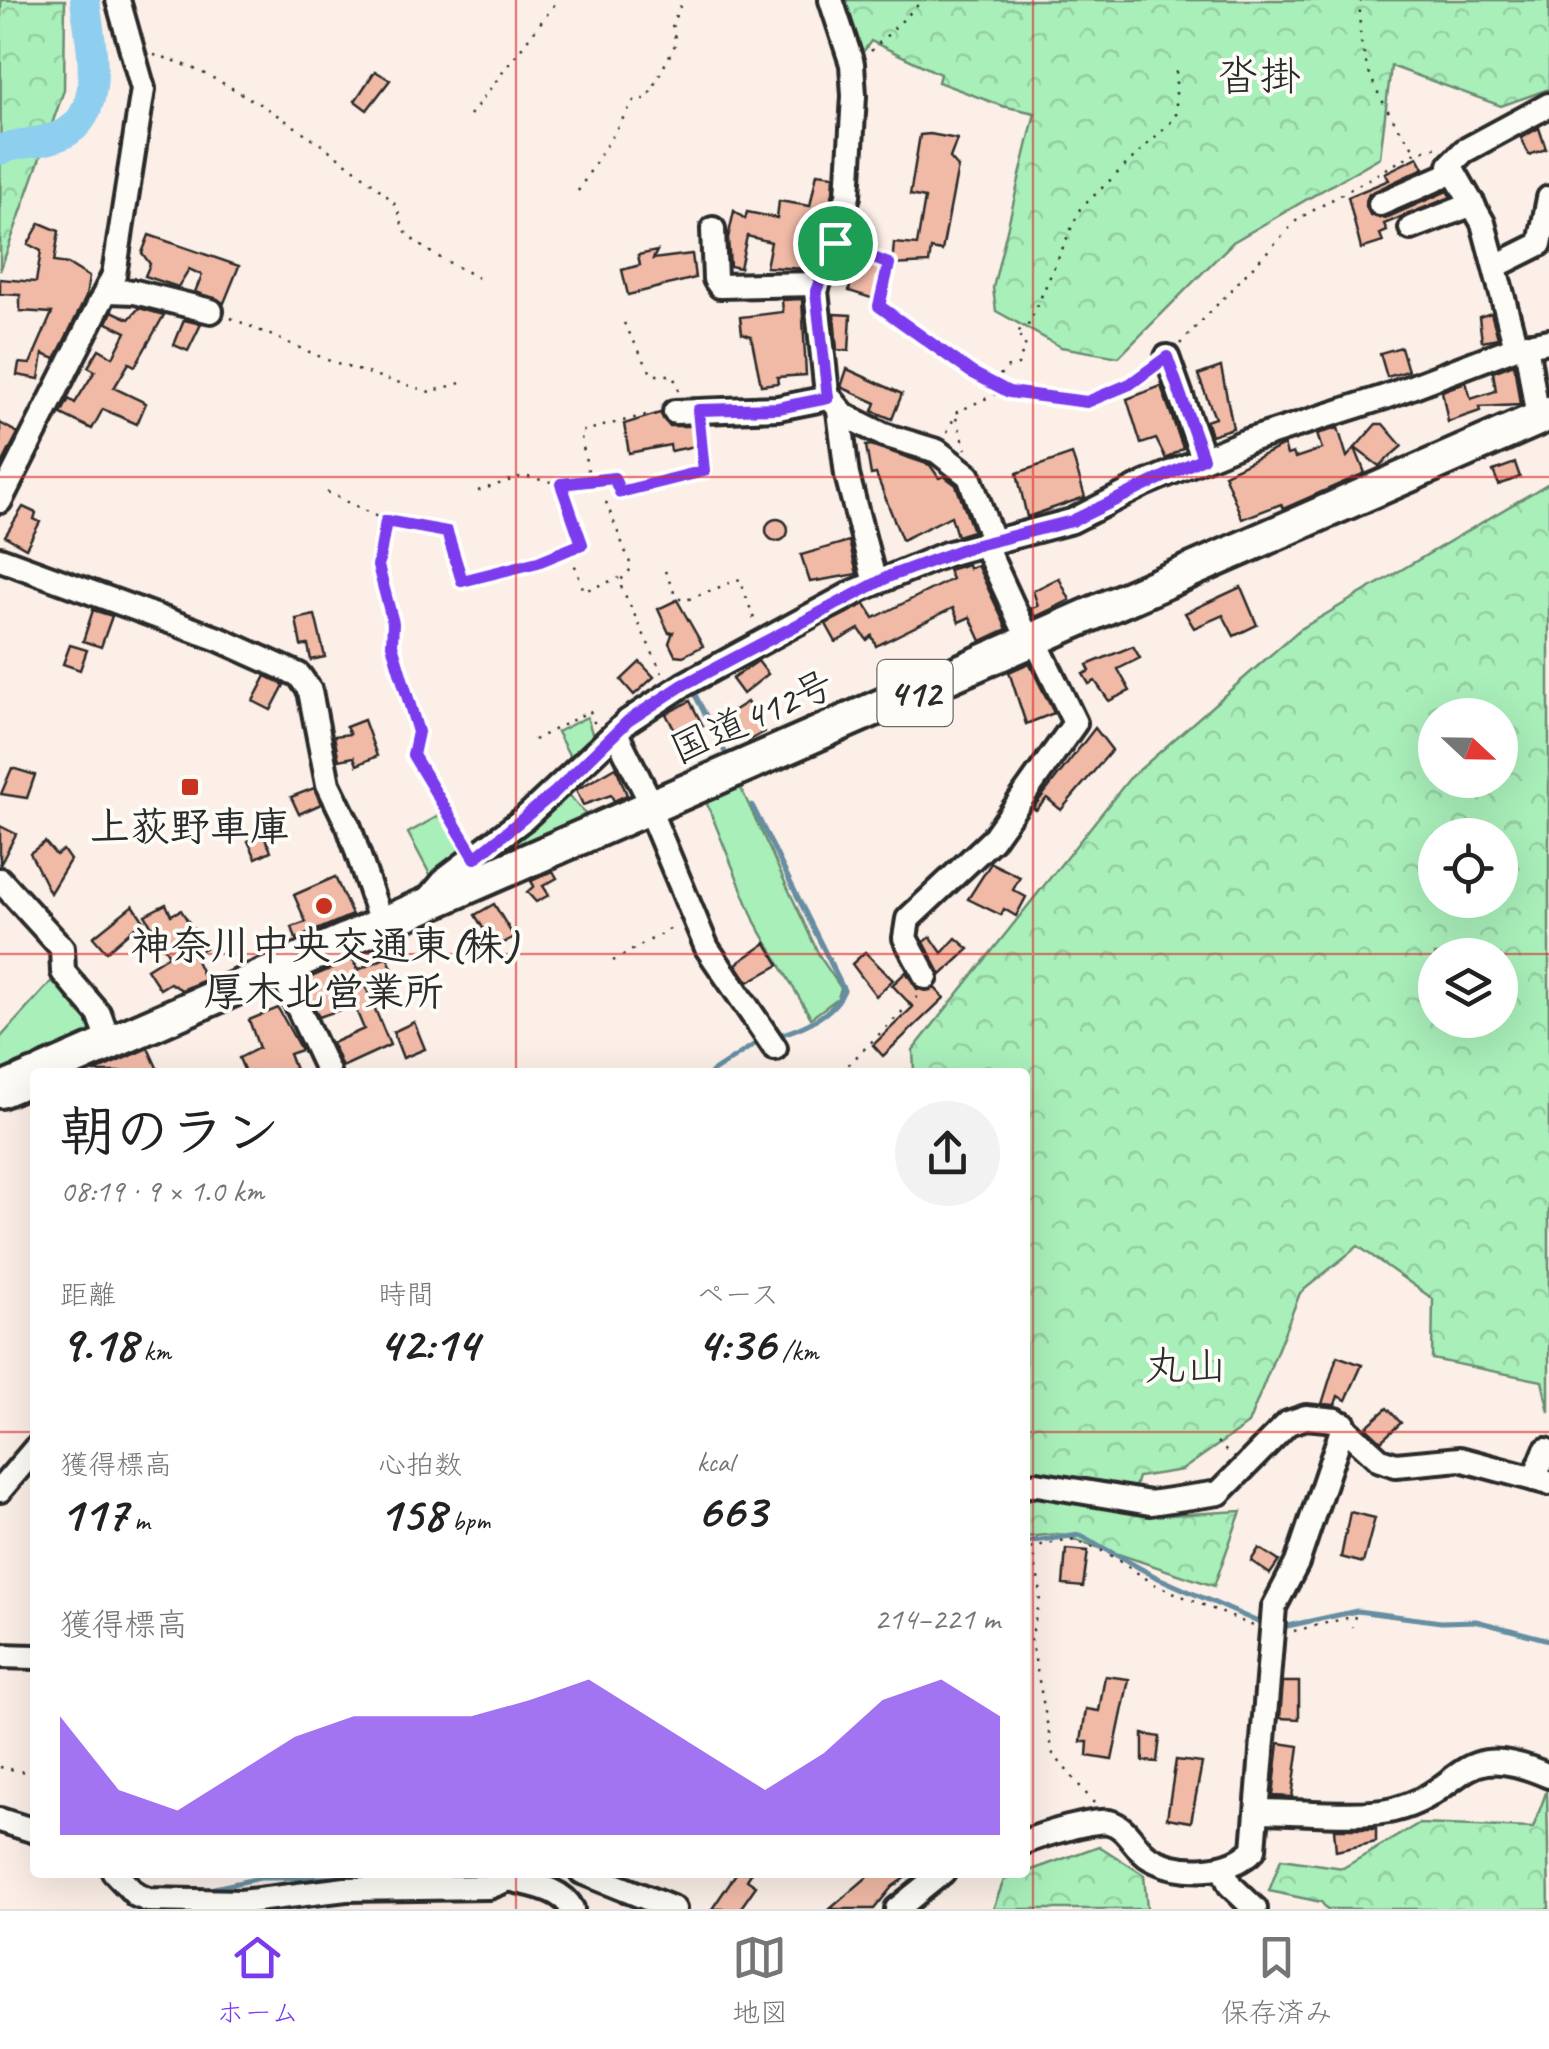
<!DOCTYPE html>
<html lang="ja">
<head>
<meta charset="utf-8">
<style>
  body { margin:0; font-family:Caveat,"Klee One",sans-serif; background:#f2f2f2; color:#222; height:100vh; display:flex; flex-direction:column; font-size:38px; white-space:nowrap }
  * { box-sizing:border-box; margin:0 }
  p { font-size:32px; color:#767676 }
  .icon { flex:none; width:55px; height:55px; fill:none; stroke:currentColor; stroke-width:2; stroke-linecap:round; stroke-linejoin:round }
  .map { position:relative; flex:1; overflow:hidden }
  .drawer { position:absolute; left:30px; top:1068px; width:1000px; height:810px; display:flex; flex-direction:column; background:#fff; border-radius:10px; box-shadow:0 10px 40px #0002 }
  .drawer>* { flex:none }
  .needle { width:65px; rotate:112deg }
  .fabs { position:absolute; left:1418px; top:698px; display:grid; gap:20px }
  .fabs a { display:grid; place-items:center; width:100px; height:100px; border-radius:50%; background:#fff; box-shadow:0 10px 40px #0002; font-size:50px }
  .pin { position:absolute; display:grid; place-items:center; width:85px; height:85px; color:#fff; margin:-42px; border:5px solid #fff; border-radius:50%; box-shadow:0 2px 10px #0007 }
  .round { display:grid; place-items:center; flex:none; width:105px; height:105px; border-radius:52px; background:#f2f2f2 }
  .headline { display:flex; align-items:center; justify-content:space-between; height:170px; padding:0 30px }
  h1 { font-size:55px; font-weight:700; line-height:75px }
  .metrics { display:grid; grid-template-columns:repeat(3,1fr); gap:15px; height:170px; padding:10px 30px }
  .metrics div { display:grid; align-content:center }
  .metrics b { font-size:50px; font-weight:700 }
  .metrics small { font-size:28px; font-weight:400 }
  .metrics p { font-size:28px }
  .chart { height:280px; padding:20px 30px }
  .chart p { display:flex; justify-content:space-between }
  .chart svg { width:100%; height:180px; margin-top:10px; fill:#7c3aed; opacity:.7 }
  .tabs { display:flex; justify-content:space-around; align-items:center; height:140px; border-top:2px solid #e0e0e0; background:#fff; font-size:28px; color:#767676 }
  .tabs a { display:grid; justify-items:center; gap:5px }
  .tabs .current { color:#7c3aed }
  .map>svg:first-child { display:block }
  .grass { fill:#a9efba; stroke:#6a8d72; stroke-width:2.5 }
  .forest { fill:url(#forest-crowns); stroke:#6a8d72; stroke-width:2.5; fill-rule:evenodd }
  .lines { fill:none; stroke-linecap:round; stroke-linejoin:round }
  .stream { stroke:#668da1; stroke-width:5 }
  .river { stroke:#8eceef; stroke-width:30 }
  .building { fill:#f1baa6; stroke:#2b2b2b; stroke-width:2.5 }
  .minor-casing { stroke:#2b2b2b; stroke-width:30 }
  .highway-casing { stroke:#2b2b2b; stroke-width:40 }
  .path { stroke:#2b2b2b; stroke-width:2.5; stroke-dasharray:2.5 8; stroke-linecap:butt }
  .minor { stroke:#fdfcf7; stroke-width:22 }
  .highway { stroke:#fdfcf7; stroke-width:32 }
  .route-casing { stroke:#fff; stroke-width:20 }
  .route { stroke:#7c3aed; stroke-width:12 }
  .grid { fill:none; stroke:#d62828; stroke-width:2.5; stroke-opacity:0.55 }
  .poi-dot { fill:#c8321e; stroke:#fdfcf7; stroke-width:4 }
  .labels { text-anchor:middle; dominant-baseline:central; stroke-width:8; stroke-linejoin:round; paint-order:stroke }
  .shield { fill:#fdfcf7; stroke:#6a6a68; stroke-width:2.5 }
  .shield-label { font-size:38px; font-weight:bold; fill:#2b2b2b }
  .street-label { font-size:40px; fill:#2b2b2b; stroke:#fdfcf7 }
  .poi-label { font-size:40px; font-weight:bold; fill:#2b2b2b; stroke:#fdfcf7 }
  .neighbourhood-label { font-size:42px; fill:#2b2b2b; stroke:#fdfcf7 }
</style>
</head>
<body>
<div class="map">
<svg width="1549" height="1909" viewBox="0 0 1549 1909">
  <defs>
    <pattern id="forest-crowns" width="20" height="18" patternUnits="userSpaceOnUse" patternTransform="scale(2.5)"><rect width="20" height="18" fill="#a9efba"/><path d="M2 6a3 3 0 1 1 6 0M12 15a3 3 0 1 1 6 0" fill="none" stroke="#92cda0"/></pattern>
  </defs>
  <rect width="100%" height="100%" fill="#fbefe7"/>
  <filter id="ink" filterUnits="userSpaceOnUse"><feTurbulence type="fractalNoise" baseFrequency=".01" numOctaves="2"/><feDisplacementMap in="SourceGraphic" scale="20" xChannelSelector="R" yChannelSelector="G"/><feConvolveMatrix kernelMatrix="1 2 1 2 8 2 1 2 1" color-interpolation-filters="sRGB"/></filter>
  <g filter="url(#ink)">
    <g class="grass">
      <polygon points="587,717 596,746 575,766 557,732"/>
      <polygon points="739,784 820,957 841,988 838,998 811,1018 755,922 705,799"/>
      <polygon points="565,790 591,821 497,860 493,849"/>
      <polygon points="444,813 470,855 433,880 408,833"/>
      <polygon points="59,973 95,1016 98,1034 0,1077 0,1038"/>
    </g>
    <g class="forest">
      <polygon points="1,0 65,0 64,90 0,271"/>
      <polygon points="841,0 1549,0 1549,89 1501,106 1391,66 1380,157 1233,242 1119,357 1061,347 996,311 993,288 1035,113 1002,106 938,82 940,74 871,41 858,59"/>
      <path d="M 1549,483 L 1549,1412 L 1542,1381 L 1432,1359 L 1433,1299 L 1358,1246 L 1300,1293 L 1248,1424 L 1182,1470 L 1138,1477 L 1131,1499 L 1170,1515 L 1241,1511 L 1214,1586 L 1058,1534 L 1025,1537 L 1025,1072 L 914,1072 L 913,1050 L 1129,779 L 1299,630 ZM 1435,715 L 1500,715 L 1500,780 L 1435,780 ZM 1435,835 L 1500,835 L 1500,900 L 1435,900 ZM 1435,955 L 1500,955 L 1500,1020 L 1435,1020 Z"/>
      <polygon points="1547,1790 1549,1909 1327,1909 1321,1902 1269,1891 1281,1859 1343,1868 1418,1824 1533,1828"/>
      <polygon points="1099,1846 1144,1875 1147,1909 993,1909 1004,1880"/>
    </g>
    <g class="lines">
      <g class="stream">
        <polyline points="746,664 828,619"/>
        <polyline points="696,689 693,691 728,758"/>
        <path d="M 752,805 L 844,990 C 834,1015 800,1029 776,1036"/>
        <polyline points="712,1072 761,1040"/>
        <polyline points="1025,1542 1080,1535 1156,1577 1267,1626"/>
        <polyline points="1278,1628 1357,1611 1441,1622 1476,1621 1549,1640"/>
        <polyline points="205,1890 260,1878 432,1877"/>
      </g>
      <path class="river" d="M 0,150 C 17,142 36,144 53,138 C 111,122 90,43 85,0"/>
    </g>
    <g class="building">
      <polygon points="375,71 390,80 367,110 355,101"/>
      <polygon points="1539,128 1546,149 1529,155 1521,138"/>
      <polygon points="930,134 957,139 950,158 958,167 942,251 931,249 929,263 892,265 894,243 917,245 925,198 910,195 920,135"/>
      <polygon points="1418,157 1424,168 1369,194 1365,203 1370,215 1386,218 1447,191 1451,197 1384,224 1387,231 1380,234 1383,242 1361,249 1348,197 1389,180 1385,173"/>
      <polygon points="817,173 834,175 833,193 808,269 766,267 771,242 747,236 740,268 730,266 728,238 734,211 745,219 747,212 777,218 779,201 810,206"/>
      <polygon points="40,223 59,231 54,262 68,264 89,277 86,297 55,359 43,354 39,379 17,375 19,363 30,364 52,313 20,311 20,295 0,294 0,279 36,282 41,251 28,244"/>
      <polygon points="149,235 239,266 224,303 195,292 202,275 189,269 178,287 145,276 150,264 142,253"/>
      <polygon points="657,251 653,259 692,254 695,278 628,295 622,270 640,265 638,255"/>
      <polygon points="855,260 884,267 874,299 849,291"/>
      <polygon points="802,299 806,375 777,377 778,383 761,385 751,336 742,333 740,317 783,312 782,300"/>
      <polygon points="139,308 164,315 135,366 129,363 114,388 146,403 137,424 103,409 92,429 61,414 69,399 75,403 95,371 88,367 99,349 113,357 126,332 107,323 112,311 129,319"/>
      <polygon points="1491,313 1498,338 1482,341 1479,317"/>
      <polygon points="834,314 851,315 849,351 837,350"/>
      <polygon points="184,320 201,324 188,351 174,345"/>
      <polygon points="1401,347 1408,371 1387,377 1380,353"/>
      <polygon points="1514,364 1520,405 1479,407 1480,411 1448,422 1442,391 1466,382 1471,399 1496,391 1493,372"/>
      <polygon points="1221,367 1233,428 1211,435 1206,421 1215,418 1198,375"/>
      <polygon points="847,369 902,394 892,419 873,411 876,403 841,387"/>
      <polygon points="1161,386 1183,448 1166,459 1156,439 1141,444 1127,399"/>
      <polygon points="660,413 669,426 692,426 695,446 671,451 670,445 629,453 624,424"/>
      <polygon points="0,423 18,433 0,468"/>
      <polygon points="1376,424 1383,424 1402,446 1379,466 1355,448"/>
      <polygon points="1338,428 1347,457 1355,448 1365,473 1283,509 1281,504 1242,519 1224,474 1284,445 1287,455 1293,453 1295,458 1322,449 1317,434"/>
      <polygon points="871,445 930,465 939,478 944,476 956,485 973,531 957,536 951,516 902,540 876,474 871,475 866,446"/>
      <polygon points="1072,454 1085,497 1027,517 1017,473"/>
      <polygon points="1515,463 1520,477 1499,485 1493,471"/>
      <polygon points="23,507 36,513 34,519 40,522 26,548 5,536"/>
      <circle cx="777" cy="530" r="11"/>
      <polygon points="849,541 857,574 810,582 801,555"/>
      <polygon points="968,564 969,568 977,565 1007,629 981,641 970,617 959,622 953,608 876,646 872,636 867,640 859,629 836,642 826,624 865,604 874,618 952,579 948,570"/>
      <polygon points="1059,578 1070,600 1035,617 1031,608 1038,606 1033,591"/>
      <polygon points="1241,587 1257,625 1234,636 1223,615 1194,628 1185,613"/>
      <polygon points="677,600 703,646 683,656 675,655 669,643 673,632 669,633 658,609"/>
      <polygon points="93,610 112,616 101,647 83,641"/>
      <polygon points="315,615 325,657 311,660 308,645 301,646 296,619"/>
      <polygon points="70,645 87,650 80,670 63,664"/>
      <polygon points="1133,646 1140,658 1118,669 1130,691 1109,701 1095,681 1089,684 1083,674 1090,671 1087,665"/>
      <polygon points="758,661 768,674 743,694 732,679"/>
      <polygon points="640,662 654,677 634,695 621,680"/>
      <polygon points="1029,663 1054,713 1026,724 1009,672"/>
      <polygon points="266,676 284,685 271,710 253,701"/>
      <polygon points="690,701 703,726 680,740 666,714"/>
      <polygon points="747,702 764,732 748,741 728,714"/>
      <polygon points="364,720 377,756 357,765 354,757 339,760 334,736 350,734 346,727"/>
      <polygon points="1095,728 1112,750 1061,810 1047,798 1036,810 1033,808"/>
      <polygon points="616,767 627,795 614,801 611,795 583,805 576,790"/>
      <polygon points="12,768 35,775 27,798 1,794"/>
      <polygon points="314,788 321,804 299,814 291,797"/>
      <polygon points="0,826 16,834 0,865"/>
      <polygon points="263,834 271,851 256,858 248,841"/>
      <polygon points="45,842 56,855 63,850 70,860 50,893 30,853"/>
      <polygon points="991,863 1020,877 1013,890 1026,897 1016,916 1004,909 1001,915 968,899"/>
      <polygon points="553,871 557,878 543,886 549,895 536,902 527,892 534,886 531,881"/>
      <polygon points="335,877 352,915 296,939 292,927 306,922 294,895"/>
      <polygon points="166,904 171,915 181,910 205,948 193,954 205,980 182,990 170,983 160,989 147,969 169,955 145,915"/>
      <polygon points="494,904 514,937 495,948 475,915"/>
      <polygon points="133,905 143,920 106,952 93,937"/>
      <polygon points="931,937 942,953 956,938 969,949 941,975 924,942"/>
      <polygon points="766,943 779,965 748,982 736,964"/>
      <polygon points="865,952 893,980 876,996 852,964"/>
      <polygon points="387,957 394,972 365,985 390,1045 342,1067 332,1043 364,1029 354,1005 319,1017 302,981 353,959 358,970"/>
      <polygon points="906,972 917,989 935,988 944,998 883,1056 873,1045 913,1007 892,985"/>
      <polygon points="278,1008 301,1050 289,1054 296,1072 245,1072 239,1058 259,1048 249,1020"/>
      <polygon points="414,1022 425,1049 403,1058 393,1032"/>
      <polygon points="148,1048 159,1072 93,1072"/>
      <polygon points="1337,1356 1362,1365 1346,1400 1338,1396 1335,1405 1322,1404"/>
      <polygon points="1387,1408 1401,1423 1381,1441 1366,1427"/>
      <polygon points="1350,1512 1375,1518 1363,1563 1341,1557"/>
      <polygon points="1259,1548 1279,1561 1270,1574 1251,1561"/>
      <polygon points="1066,1549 1088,1551 1083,1587 1063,1585"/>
      <polygon points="1105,1676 1129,1679 1112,1760 1087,1756 1088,1742 1081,1742 1086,1709 1099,1711"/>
      <polygon points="1283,1682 1299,1682 1299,1719 1280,1718"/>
      <polygon points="1143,1734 1160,1737 1157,1762 1143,1761"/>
      <polygon points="1279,1743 1299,1746 1292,1797 1273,1796"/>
      <polygon points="1176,1760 1202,1763 1191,1822 1167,1818"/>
      <polygon points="1334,1829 1376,1829 1376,1842 1336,1851"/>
      <polygon points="737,1872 752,1872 747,1880 756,1886 740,1909 712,1909"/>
      <polygon points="873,1872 913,1872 892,1887 874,1909 830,1909"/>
    </g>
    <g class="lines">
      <g class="minor-casing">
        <g id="minor">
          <polyline points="831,0 852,64 854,96 848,196 816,291 827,394 844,415 884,435 937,451 969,476 990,534 989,554 1030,643"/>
          <polyline points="1380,204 1451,173"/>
          <polyline points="1411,228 1473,204"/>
          <polyline points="713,229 715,279 720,286 817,284"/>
          <polyline points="1496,266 1540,244 1549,198"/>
          <polyline points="109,291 135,292 211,311"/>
          <polyline points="1526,344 1538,419"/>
          <polyline points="1516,347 1483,223 1450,165 1464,151 1549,105"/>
          <polyline points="1167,357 1203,458"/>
          <polyline points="839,411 847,475 875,583"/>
          <polyline points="675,412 778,408 828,398"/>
          <polyline points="0,501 114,275 143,89 118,0"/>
          <polyline points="0,559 221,640 299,675 310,691 328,784 349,827 382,925"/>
          <polyline points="616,733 653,807 654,821 707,948 775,1048"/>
          <polyline points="0,880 62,948 63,972 99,1014 110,1044"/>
          <polyline points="426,902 447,877 525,818 628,721 683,685 854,592 946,554 1072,521 1144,484 1244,442 1385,397 1516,347 1549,341"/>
          <polyline points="280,969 328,1072"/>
          <polyline points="926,977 905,938 908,919 992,840 1075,723 1035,640"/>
          <polyline points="1534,1479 1546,1450"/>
          <polyline points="1025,1486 1037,1484 1150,1503 1219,1493 1288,1423 1306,1417 1336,1420 1380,1460 1396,1465 1460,1459 1549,1483"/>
          <polyline points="0,1490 35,1449"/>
          <polyline points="0,1656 35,1657"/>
          <path d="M 1260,1811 C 1295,1811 1361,1818 1393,1810 C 1467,1792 1456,1735 1549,1776"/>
          <polyline points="0,1820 35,1831"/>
          <path d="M 1025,1842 C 1041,1835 1094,1819 1109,1822 C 1129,1827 1134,1849 1150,1858 C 1179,1875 1231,1874 1254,1849 L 1274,1607 L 1297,1563 L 1344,1424"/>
          <polyline points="1223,1869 1230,1885 1255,1909"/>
          <polyline points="114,1872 136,1895 148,1900 241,1902 346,1889 489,1887 509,1879 511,1872"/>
          <polyline points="582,1872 674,1909"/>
          <path d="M 509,1879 C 530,1885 561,1887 572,1909"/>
          <polyline points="897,1909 943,1872"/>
        </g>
      </g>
      <g class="highway-casing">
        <g id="highway">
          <polyline points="44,1072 1549,414"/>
          <polyline points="0,1091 35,1076"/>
        </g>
      </g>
      <g class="path">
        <path d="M 1361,0 C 1353,59 1381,104 1414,149"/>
        <polyline points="871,51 923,0"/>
        <path d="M 154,55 C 212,66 347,157 391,200 C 401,209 399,224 407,234 C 425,253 458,266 480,279"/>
        <polyline points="470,115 558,0"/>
        <polyline points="578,191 635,99 647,99 676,43 672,24 683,0"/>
        <path d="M 851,249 L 889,264 L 879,306 C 969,362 1043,448 1151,368"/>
        <polyline points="231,318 337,364 430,392 464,382"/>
        <polyline points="624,323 652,375 673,375 679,392"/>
        <polyline points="1180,344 1298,219 1416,152 1438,147"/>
        <polyline points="994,384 1005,368 1018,365 1026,343 1016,333 1029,324 1080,209 1176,117 1176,68"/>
        <polyline points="956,418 966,449"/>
        <polyline points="947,432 957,412 1002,391"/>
        <polyline points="590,481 580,432 650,414"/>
        <polyline points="562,485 582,544 569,549"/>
        <polyline points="478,491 523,476 561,484 615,478 620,492 704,471 699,429"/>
        <path d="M 327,492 L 386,521 C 376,569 388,598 393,645 C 397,683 422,714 412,751 L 462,838"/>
        <polyline points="606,502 632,568 619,582 662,673"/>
        <polyline points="387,521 447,532 462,581 569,549 584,591 619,578"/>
        <polyline points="665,571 676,597 684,601 740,579 754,619 751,625"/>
        <polyline points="534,740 590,711 595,725"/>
        <polyline points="613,961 677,925"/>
        <polyline points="841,1072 918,996"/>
        <polyline points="1217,1442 1230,1455"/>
        <polyline points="1294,1631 1355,1616 1352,1627"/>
        <polyline points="0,1767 35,1774"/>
        <polyline points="1094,1803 1053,1754 1031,1639 1041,1593 1032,1547 1071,1539 1105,1552 1156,1585 1253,1626"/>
      </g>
      <use href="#minor" class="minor"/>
      <use href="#highway" class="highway"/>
    </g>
  </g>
  <g class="lines" filter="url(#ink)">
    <g class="route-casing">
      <polygon id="route" points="835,243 889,264 879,306 971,372 1009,392 1087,402 1130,384 1167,357 1203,458 1072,521 969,547 890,576 683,685 628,721 554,793 475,858 413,755 418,732 392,645 393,623 378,566 386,521 447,532 462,581 538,562 582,544 561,484 614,478 620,492 704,471 698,410 778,408 828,398 816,291"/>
    </g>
    <use href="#route" class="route"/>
  </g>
  <path class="grid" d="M 516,0 L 516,1072M 1033,0 L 1033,1909M 0,477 L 1549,477M 0,954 L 1549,954M 0,1432 L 35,1432M 1025,1432 L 1549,1432M 516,1872 L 516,1909"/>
  <g class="poi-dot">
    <rect x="180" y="777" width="20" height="20" rx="5"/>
    <circle cx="324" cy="906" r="10"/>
  </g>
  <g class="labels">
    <rect class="shield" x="877.5" y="660" width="75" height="66" rx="8"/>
    <g class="shield-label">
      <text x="915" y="693">412</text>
    </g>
    <g class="street-label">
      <text transform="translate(752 717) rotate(-24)">国道412号</text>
    </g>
    <g class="poi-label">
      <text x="190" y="827">上荻野車庫</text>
      <text x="324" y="946">神奈川中央交通東(株)<tspan x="324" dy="46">厚木北営業所</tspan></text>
    </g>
    <g class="neighbourhood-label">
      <text x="1259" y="76">沓掛</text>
      <text x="1186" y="1366">丸山</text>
    </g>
  </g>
</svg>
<div class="fabs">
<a><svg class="needle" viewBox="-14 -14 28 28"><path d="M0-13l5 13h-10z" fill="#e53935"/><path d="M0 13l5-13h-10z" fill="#767676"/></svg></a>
<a><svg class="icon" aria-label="locate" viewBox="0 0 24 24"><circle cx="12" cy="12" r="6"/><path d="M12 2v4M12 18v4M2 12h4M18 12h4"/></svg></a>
<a><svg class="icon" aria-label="layers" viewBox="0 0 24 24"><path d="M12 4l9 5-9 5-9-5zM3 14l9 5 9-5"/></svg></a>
</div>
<div class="pin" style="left:835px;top:243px;background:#1e9e55"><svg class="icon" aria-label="arrive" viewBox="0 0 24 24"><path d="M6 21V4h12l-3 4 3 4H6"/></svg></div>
<section class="drawer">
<div class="headline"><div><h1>朝のラン</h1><p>08:19 · 9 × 1.0 km</p></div><a class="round"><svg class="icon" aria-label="share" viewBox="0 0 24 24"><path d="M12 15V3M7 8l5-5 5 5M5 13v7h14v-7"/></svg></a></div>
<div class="metrics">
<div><p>距離</p><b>9.18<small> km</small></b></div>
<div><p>時間</p><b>42:14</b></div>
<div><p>ペース</p><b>4:36<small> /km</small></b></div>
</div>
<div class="metrics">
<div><p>獲得標高</p><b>117<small> m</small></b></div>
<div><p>心拍数</p><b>158<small> bpm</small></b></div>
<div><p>kcal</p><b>663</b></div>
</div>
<div class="chart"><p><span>獲得標高</span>214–221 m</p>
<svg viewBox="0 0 160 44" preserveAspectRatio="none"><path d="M0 44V15L10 33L20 38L30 29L40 20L50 15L60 15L70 15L80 11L90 6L100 15L110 24L120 33L130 24L140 11L150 6L160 15V44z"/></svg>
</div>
</section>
</div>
<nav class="tabs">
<a class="current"><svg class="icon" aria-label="home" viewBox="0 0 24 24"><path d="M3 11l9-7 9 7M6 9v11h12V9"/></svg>ホーム</a>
<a><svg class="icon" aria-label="map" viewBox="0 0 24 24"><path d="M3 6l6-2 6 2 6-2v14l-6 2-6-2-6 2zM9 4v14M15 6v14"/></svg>地図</a>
<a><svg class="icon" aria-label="saved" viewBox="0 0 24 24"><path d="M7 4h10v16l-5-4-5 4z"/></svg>保存済み</a>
</nav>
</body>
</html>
